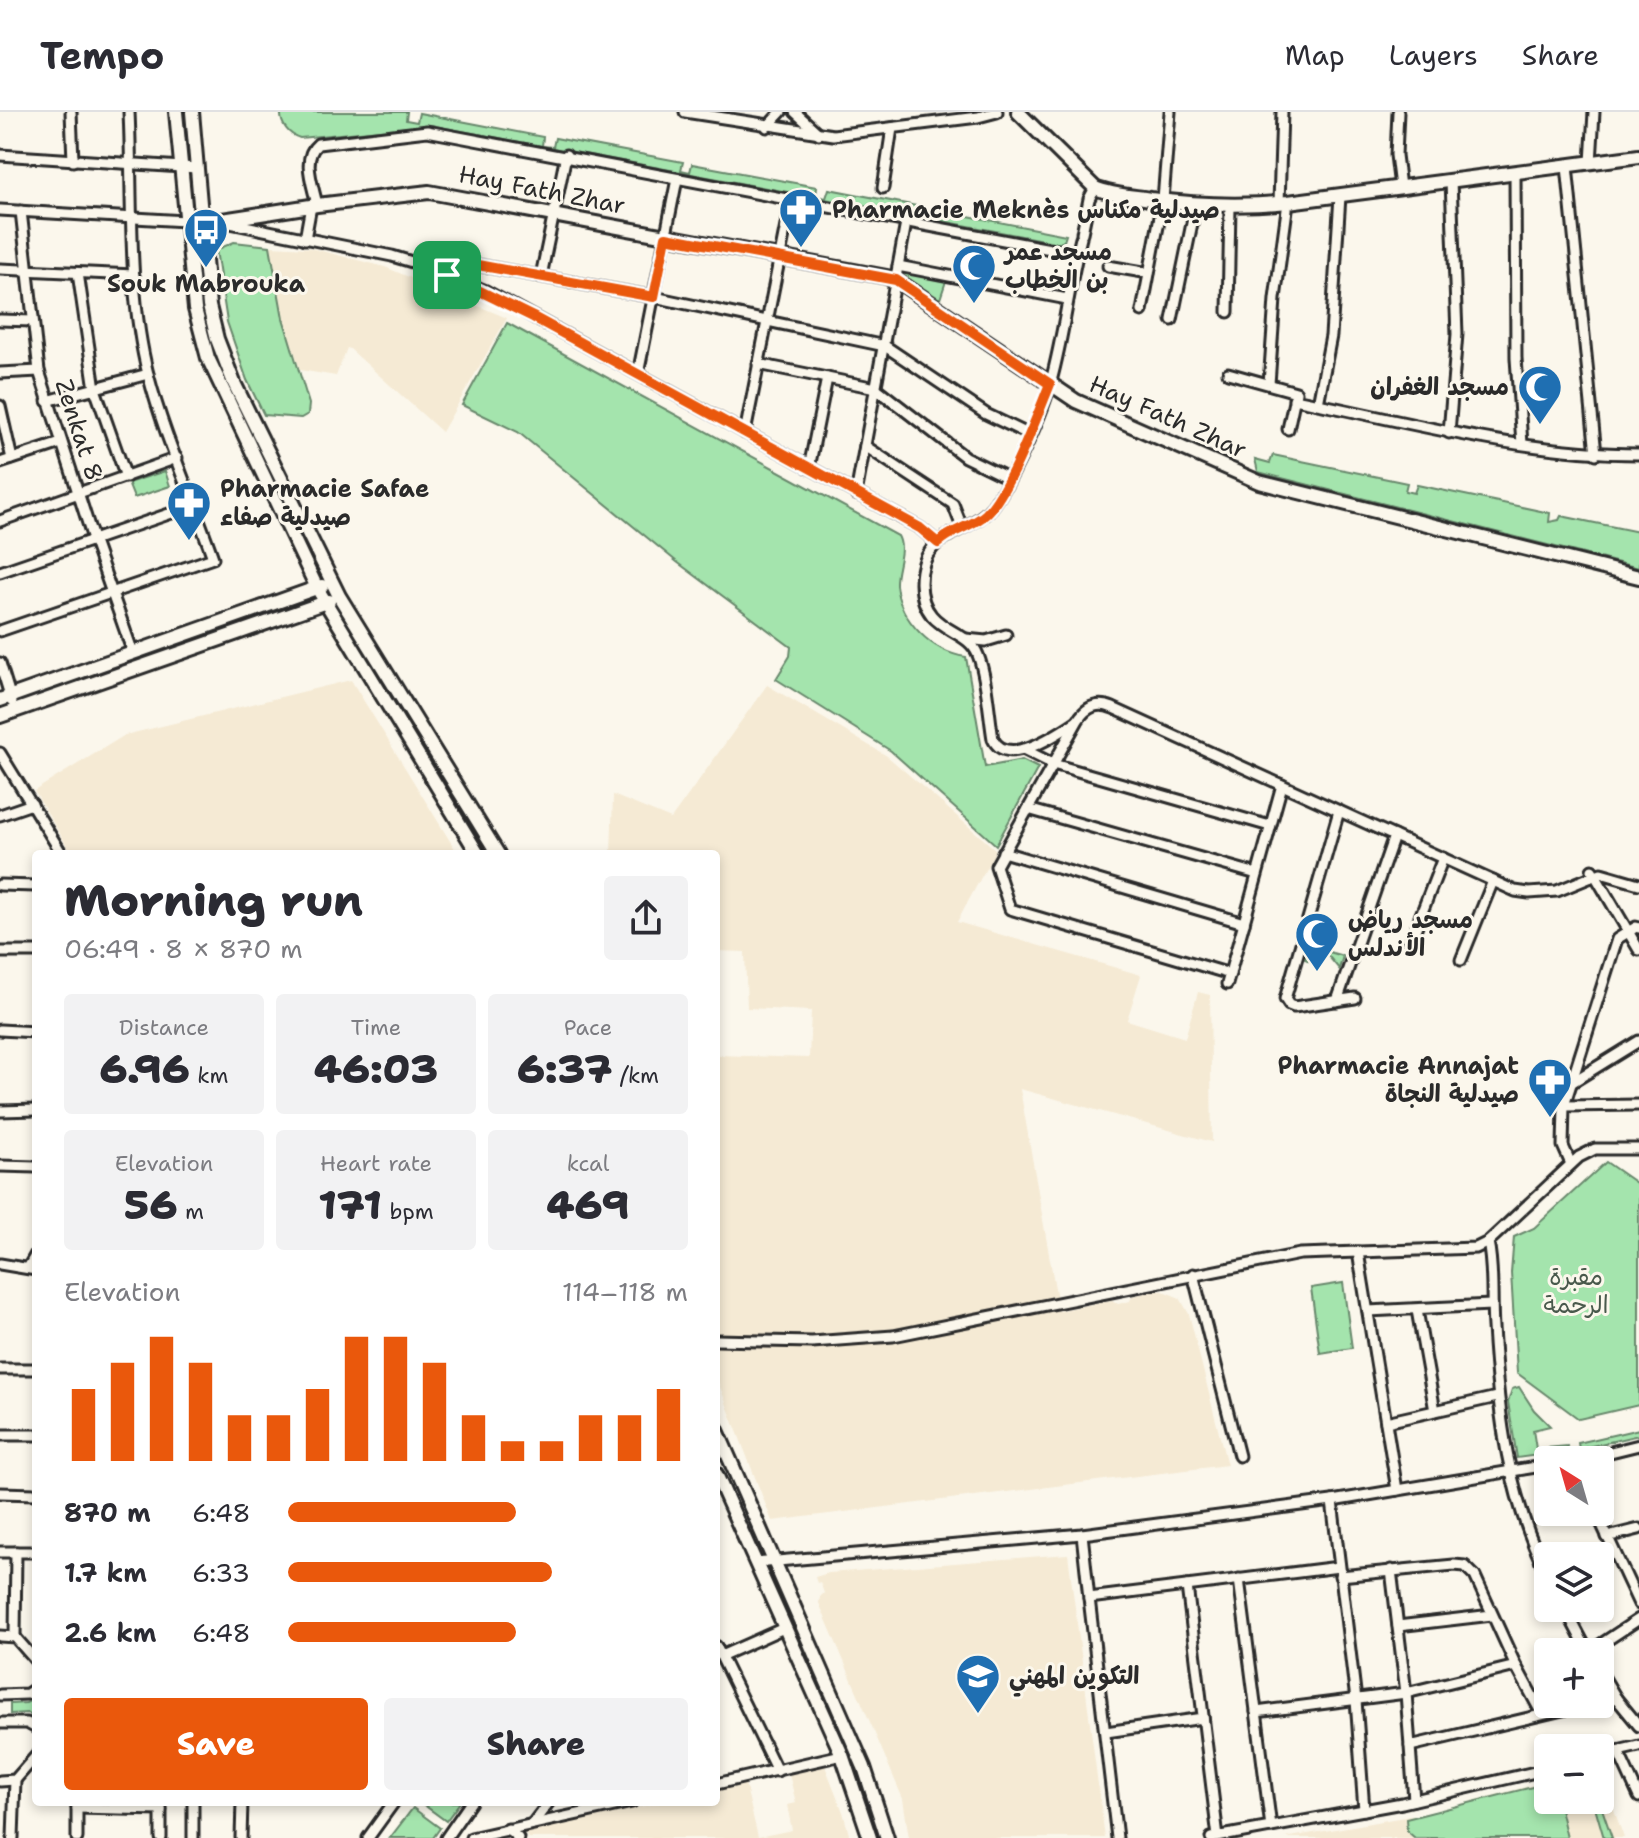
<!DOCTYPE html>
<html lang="en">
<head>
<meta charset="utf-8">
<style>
  body { margin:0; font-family:"Shantell Sans","Playpen Sans Arabic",sans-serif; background:#f2f2f3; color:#2b2b33; height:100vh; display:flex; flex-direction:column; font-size:30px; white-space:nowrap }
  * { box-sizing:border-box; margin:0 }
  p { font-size:26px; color:#7c7c81 }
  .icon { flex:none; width:44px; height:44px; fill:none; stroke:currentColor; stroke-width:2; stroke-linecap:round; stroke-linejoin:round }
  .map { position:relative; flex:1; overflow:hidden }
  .sheet { position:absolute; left:32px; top:738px; width:688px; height:956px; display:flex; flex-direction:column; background:#fff; border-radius:8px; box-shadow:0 4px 12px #0003 }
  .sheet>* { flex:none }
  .needle { width:52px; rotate:323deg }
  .tools { position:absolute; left:1534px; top:1334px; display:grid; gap:16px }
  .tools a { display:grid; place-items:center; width:80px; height:80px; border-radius:8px; background:#fff; box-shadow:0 4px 12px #0003; font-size:40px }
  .pin { position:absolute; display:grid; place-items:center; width:68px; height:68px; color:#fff; margin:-34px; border-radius:16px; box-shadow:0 4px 12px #0006 }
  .round { display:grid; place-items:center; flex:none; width:84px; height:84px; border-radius:8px; background:#f2f2f3 }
  .headline { display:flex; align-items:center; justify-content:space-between; height:136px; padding:0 32px }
  h1 { font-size:44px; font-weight:800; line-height:60px }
  .metrics { display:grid; grid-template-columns:repeat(3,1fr); gap:12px; height:136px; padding:8px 32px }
  .metrics div { display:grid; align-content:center; border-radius:8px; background:#f2f2f3; text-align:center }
  .metrics b { font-size:40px; font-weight:800 }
  .metrics small { font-size:22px; font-weight:400 }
  .metrics p { font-size:22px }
  .chart { height:224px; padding:16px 32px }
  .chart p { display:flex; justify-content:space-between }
  .chart svg { width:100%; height:144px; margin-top:8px; stroke:#ea580c; stroke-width:6 }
  .primary-button { display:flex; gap:16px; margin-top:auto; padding:16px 32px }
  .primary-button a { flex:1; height:92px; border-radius:8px; background:#ea580c; color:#fff; font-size:32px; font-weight:800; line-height:92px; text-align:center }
  .primary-button a+a { background:#f2f2f3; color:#2b2b33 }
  ul { padding:0 32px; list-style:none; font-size:26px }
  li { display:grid; grid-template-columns:128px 96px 1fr; align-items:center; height:60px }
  li i { height:20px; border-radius:10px; background:#ea580c }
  header { display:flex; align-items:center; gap:48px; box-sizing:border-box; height:112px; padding:0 40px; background:#fff; border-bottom:2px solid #e1e1e2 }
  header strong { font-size:38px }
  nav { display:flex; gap:44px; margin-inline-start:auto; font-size:28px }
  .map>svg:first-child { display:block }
  .built { fill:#f5ead4 }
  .green { fill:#a4e4ad; stroke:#68886c; stroke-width:2 }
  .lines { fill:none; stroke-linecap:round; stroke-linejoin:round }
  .street-casing { stroke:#2b2b2b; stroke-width:15 }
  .secondary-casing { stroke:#2b2b2b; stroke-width:18 }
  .street { stroke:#fbf7ec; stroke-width:9 }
  .secondary { stroke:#fbf7ec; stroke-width:12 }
  .route-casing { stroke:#fff; stroke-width:16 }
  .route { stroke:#ea580c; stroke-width:10 }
  .labels { text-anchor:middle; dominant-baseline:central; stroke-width:6; stroke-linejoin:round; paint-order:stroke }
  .street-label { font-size:24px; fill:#2b2b2b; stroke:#fbf7ec }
  .poi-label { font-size:24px; font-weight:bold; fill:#2b2b2b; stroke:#fbf7ec; text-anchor:start }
  .park-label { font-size:24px; fill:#49594c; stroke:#fbf7ec }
</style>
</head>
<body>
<header>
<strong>Tempo</strong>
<nav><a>Map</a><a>Layers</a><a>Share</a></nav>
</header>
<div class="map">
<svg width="1639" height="1726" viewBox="0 0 1639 1726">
  <rect width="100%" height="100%" fill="#fbf7ec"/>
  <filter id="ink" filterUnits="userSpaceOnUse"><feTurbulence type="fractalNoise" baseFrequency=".0125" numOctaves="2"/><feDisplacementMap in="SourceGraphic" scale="16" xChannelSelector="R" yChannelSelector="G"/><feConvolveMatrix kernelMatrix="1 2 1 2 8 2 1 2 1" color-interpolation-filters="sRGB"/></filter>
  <g filter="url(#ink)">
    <g class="built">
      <polygon points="270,134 310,136 385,155 507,206 442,320 350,237 347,236 336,264 300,258 283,206"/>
      <polygon points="351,568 458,742 72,742 34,679 125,623"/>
      <polygon points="767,573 887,644 996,738 957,810 1141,863 1127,908 1185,926 1198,880 1210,883 1212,1030 1020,977 1059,1199 1112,1188 1118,1192 1130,1189 1132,1184 1154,1179 1163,1179 1180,1186 1189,1202 1227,1353 772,1409 716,1265 716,943 809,946 811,899 747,896 745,840 716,839 716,742 611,742 613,683 671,707"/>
      <polygon points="1068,1442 1105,1726 909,1726 903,1687 819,1491 820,1485 824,1481 820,1470 817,1471 815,1465 829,1461"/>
      <polygon points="825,1654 843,1700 850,1726 528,1726 524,1721 663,1690 716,1690 716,1678 745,1671 758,1725 792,1718 787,1693 796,1691 789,1662"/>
      <polygon points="1600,1658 1624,1726 1285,1726 1427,1701 1548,1669 1548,1688 1600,1688"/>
    </g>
    <g class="green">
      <path d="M 281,0 L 407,0 L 406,8 L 417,10 L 419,1 L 543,25 L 542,34 L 553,35 L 555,26 L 683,50 L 681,58 L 690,60 L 692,52 L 817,75 L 816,84 L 826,86 L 829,77 L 1066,123 L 1064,129 L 1059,131 L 430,13 L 300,26 C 289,23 280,12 281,0 Z"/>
      <polygon points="234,130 270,134 283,206 309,292 308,302 301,306 264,303 247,268 227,210 216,138"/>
      <polygon points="904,161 946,169 940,187 903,163"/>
      <path d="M 507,211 L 898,424 C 906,438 895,457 896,473 C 900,509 932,540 966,545 L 985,655 L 1022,648 L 1038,656 L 996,733 L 891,639 L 776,567 L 790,544 L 791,535 L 677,450 L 518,320 L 462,293 Z"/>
      <polygon points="1273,343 1407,371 1405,379 1414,381 1417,373 1550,401 1549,410 1559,408 1561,404 1639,420 1639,456 1258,360 1255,347 1270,351"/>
      <polygon points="165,359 170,374 134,386 128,371"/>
      <polygon points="1308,834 1343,844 1339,857 1325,840 1312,850 1305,847"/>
      <polygon points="1606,1050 1639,1073 1639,1293 1579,1307 1517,1261 1511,1161 1514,1125 1534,1116"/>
      <polygon points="1343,1171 1352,1236 1320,1241 1311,1176"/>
      <polygon points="1519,1275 1534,1298 1550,1314 1533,1318 1536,1337 1567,1334 1568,1339 1517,1346 1508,1290 1512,1277"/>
      <polygon points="1639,1317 1639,1323 1579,1337 1578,1331"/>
      <polygon points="36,1586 36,1606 27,1601 10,1602 10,1592 26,1591"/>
      <polygon points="1548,1671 1548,1688 1558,1688 1567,1726 1415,1726 1407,1719 1406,1707"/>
      <polygon points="1593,1688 1599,1688 1612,1726 1604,1726"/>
      <polygon points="420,1690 460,1690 446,1709"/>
      <polygon points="413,1696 440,1716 433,1726 390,1726"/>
    </g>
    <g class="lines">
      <g class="street-casing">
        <g id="street">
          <polyline points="71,0 73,49"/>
          <polyline points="685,0 833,23 978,5 997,0"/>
          <polyline points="795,0 819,22"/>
          <polyline points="1398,0 1396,43 1400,75"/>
          <polyline points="767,15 781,0"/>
          <polyline points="0,43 197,56"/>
          <polyline points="1591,51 1594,0"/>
          <polyline points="1567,54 1596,342"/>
          <polyline points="1515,60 1516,246 1522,332"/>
          <polyline points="883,76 892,16"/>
          <polyline points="1279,91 1282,0"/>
          <path d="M 317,93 C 313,73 301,46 318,32 L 427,19 L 1077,142"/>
          <polyline points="0,98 185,109"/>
          <polyline points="21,99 39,259 93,427 133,541"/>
          <polyline points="225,110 392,144 422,153 486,179 920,416 938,431"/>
          <polyline points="1082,121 1089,87 1095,76"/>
          <polyline points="305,127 311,94"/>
          <polyline points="898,154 1067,187"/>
          <polyline points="1108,154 1149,161"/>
          <polyline points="0,157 134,163"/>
          <polyline points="78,161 95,277 126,365"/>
          <polyline points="447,163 472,152 654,185 885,234 986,302 1030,323"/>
          <polyline points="541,164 566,43"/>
          <polyline points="1142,199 1163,88 1170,0"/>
          <polyline points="1228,200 1230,94"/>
          <polyline points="0,208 33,209"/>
          <polyline points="1172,208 1196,92"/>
          <polyline points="758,252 876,276 965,345 1008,366"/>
          <polyline points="0,261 39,259"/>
          <polyline points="1228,261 1296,280 1288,317"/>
          <polyline points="638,262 677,67"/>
          <polyline points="1269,272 1275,187 1288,90"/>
          <path d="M 1294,287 C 1408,310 1522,342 1639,342"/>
          <polyline points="47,289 148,262"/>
          <polyline points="1318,292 1331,224 1340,84"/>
          <polyline points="0,294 12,347"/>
          <polyline points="745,321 791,88"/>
          <polyline points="1449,321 1457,222 1451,69"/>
          <polyline points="865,334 953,392 962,415"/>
          <polyline points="0,351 61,331"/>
          <polyline points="809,356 827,266"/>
          <polyline points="856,382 906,111"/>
          <polyline points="0,409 177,346"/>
          <polyline points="0,460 195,393"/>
          <path d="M 0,519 L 213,446 C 192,385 164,324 148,262 C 127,180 133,84 129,0"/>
          <polyline points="966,527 986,529 1006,523"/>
          <polyline points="0,551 12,590"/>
          <path d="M 1077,609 C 1059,621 1007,657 993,627 C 989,604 987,565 978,543 C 967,514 922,522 921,471 C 921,416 973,424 995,391 C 1014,364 1043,301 1051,269 C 1064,222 1069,173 1081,126"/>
          <polyline points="1023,637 1053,652 1270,714"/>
          <polyline points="0,641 62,742"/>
          <polyline points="1028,697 1257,762"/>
          <polyline points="1339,699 1285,887 1289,893 1294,895 1355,886"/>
          <polyline points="0,703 32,692"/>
          <polyline points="1003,740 1244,811"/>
          <polyline points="1592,758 1639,838"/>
          <polyline points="0,773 36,774"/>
          <polyline points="1410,831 1443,746"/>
          <polyline points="0,840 36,840"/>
          <polyline points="1461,848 1493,769"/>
          <path d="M 1230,862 L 1010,797 L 996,754 L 1078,608 C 1087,594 1098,590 1113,596 L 1515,779 L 1529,781 L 1557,779 L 1601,761 L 1639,772"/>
          <polyline points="1227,872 1282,673"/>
          <polyline points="1337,889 1394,724"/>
          <polyline points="0,918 36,920"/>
          <polyline points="1571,971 1639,929"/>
          <polyline points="1564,994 1639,993"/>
          <polyline points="0,999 36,998"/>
          <polyline points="1571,1052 1563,1034 1564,994 1617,827 1636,815 1639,816"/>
          <polyline points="0,1054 36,1055"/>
          <path d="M 1488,1130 C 1494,1157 1491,1187 1493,1215 C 1498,1300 1508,1387 1548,1464"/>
          <polyline points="1358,1140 1397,1378"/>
          <polyline points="0,1152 36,1158"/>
          <polyline points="28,1156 36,1142"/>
          <polyline points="1193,1162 1239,1344"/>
          <polyline points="1417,1198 1435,1299"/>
          <polyline points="1368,1199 1491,1193"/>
          <polyline points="716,1228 812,1230 893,1224 1300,1142 1476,1136 1488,1130 1579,1045 1595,1037 1639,1037"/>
          <polyline points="0,1257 36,1257"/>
          <polyline points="1386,1310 1497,1285"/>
          <polyline points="0,1323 36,1323"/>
          <polyline points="1578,1348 1639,1333"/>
          <polyline points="0,1381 36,1382"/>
          <polyline points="1332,1389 1356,1588 1364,1698"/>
          <polyline points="1596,1400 1639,1492"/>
          <polyline points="1082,1422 1089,1486"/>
          <polyline points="1607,1425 1639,1417"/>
          <polyline points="0,1440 36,1440"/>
          <polyline points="755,1451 1082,1422 1332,1389 1548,1353"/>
          <polyline points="1391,1458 1406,1581 1414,1688"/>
          <polyline points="1340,1464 1454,1453 1465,1454 1475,1464 1516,1554 1542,1602"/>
          <polyline points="1239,1467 1271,1715"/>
          <polyline points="1187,1474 1218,1725"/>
          <polyline points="1565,1496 1588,1540"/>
          <polyline points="1398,1514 1492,1503"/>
          <polyline points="0,1524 15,1525 36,1549"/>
          <polyline points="15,1525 16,1440"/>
          <polyline points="716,1534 777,1659"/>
          <polyline points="1589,1540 1639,1507"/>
          <polyline points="723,1543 784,1516"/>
          <polyline points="1600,1559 1616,1586 1639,1614"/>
          <polyline points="0,1583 27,1582 36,1576"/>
          <polyline points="1600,1589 1616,1586"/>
          <polyline points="1256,1600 1406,1581 1516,1554"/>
          <polyline points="0,1611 27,1611 36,1616"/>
          <polyline points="1106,1620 1203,1606"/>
          <polyline points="1410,1634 1588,1592"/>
          <polyline points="1618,1639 1639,1685"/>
          <polyline points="1600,1643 1639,1634"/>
          <polyline points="0,1669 15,1668 36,1644"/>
          <polyline points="716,1672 842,1643"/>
          <polyline points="77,1693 77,1726"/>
          <polyline points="77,1696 161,1698"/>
          <polyline points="533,1711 549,1690"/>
          <polyline points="508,1717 518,1726"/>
          <polyline points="13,1726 15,1668"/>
          <polyline points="161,1726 161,1690"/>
          <polyline points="193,1726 193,1690"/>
          <polyline points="241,1726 242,1690"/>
          <polyline points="368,1726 394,1690"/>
          <polyline points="446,1726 471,1690"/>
          <polyline points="471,1726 632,1690"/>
          <polyline points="1117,1726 1089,1486 1339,1455"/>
          <polyline points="1211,1726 1402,1691 1548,1657"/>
        </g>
      </g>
      <g class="secondary-casing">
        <g id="secondary">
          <polyline points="176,0 195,197 208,246 317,476 478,742"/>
          <polyline points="192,0 209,194 217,227 234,271 339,484 498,742"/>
          <path d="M 1018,0 L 1095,76 C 1112,83 1131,84 1150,87 C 1196,93 1241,95 1288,90 L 1639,44"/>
          <polyline points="185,109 216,109 317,93 429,80 887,165 905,174 1076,289 1259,370 1639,465"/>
          <polyline points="0,588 322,474"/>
          <polyline points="0,604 329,489"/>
          <polyline points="716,1316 864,1655 887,1726"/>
          <polyline points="716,1362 842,1643 870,1726"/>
        </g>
      </g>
      <use href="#street" class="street"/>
      <use href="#secondary" class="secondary"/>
    </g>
  </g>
  <g class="lines" filter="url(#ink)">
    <g class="route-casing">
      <path id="route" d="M 666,125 L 896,168 L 1050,272 C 1037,304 1009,380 986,402 C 972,415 952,417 938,431 L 920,416 L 533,205 L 447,163 L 472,152 L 654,185 Z"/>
    </g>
    <use href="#route" class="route"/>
  </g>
  <defs>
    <g id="pharmacy-pin" transform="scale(2.3)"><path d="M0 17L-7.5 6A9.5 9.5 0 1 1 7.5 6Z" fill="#1f6fb2" stroke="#fbf7ec"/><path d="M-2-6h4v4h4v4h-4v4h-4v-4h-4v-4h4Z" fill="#fff"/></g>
    <g id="bus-pin" transform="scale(2.3)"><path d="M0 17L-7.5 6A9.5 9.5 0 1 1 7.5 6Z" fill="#1f6fb2" stroke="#fbf7ec"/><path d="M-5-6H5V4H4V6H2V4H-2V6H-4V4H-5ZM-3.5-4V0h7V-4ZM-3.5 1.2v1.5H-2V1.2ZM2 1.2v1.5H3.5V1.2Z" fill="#fff"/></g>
    <g id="mosque-pin" transform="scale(2.3)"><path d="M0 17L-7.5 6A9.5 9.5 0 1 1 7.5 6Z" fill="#1f6fb2" stroke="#fbf7ec"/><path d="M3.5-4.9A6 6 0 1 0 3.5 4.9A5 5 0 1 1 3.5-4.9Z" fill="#fff"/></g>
    <g id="school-pin" transform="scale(2.3)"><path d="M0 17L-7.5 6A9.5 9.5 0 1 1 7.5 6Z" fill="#1f6fb2" stroke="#fbf7ec"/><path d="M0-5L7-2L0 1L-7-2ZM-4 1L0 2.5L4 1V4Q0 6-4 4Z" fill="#fff"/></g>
  </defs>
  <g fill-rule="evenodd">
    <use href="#pharmacy-pin" x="801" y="98"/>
    <use href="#bus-pin" x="206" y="118"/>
    <use href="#mosque-pin" x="974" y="154"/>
    <use href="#mosque-pin" x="1540" y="275"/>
    <use href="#pharmacy-pin" x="189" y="391"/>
    <use href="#mosque-pin" x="1317" y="822"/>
    <use href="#pharmacy-pin" x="1550" y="968"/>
    <use href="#school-pin" x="978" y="1564"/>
  </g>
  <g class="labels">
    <g class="street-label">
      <text transform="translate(542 78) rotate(11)">Hay Fath Zhar</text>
      <text transform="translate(1168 305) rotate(24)">Hay Fath Zhar</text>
      <text transform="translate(79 318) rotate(72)">Zenkat 8</text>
    </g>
    <g class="poi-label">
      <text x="832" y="98">Pharmacie Meknès صيدلية مكناس</text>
      <text x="1005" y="140">مسجد عمر<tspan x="1005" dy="28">بن الخطاب</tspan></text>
      <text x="206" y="172" text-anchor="middle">Souk Mabrouka</text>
      <text x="1509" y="275" text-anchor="end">مسجد الغفران</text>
      <text x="220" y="377">Pharmacie Safae<tspan x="220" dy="28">صيدلية صفاء</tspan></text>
      <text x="1348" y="808">مسجد رياض<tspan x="1348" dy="28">الأندلس</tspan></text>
      <text x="1519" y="954" text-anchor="end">Pharmacie Annajat<tspan x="1519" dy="28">صيدلية النجاة</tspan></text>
      <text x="1009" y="1564">التكوين المهني</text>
    </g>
    <g class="park-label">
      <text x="1576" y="1165">مقبرة<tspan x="1576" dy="28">الرحمة</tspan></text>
    </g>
  </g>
</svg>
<div class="tools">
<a><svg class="needle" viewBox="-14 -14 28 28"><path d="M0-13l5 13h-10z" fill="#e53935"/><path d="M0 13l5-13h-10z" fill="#7c7c81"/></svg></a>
<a><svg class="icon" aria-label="layers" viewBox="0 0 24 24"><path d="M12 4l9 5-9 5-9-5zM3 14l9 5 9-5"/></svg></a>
<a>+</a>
<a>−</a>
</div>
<div class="pin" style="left:447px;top:163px;background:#1e9e55"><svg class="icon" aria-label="arrive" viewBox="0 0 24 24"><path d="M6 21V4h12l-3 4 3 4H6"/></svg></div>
<section class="sheet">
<div class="headline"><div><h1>Morning run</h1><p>06:49 · 8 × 870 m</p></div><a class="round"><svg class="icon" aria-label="share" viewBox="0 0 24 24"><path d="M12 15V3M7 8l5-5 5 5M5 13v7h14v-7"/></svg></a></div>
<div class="metrics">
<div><p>Distance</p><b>6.96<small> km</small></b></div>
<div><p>Time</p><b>46:03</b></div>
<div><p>Pace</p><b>6:37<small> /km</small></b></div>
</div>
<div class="metrics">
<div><p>Elevation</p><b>56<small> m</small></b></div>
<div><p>Heart rate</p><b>171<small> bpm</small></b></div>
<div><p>kcal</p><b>469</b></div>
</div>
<div class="chart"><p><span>Elevation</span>114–118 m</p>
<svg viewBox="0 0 160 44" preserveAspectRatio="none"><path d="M5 44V22M15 44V14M25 44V6M35 44V14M45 44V30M55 44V30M65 44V22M75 44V6M85 44V6M95 44V14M105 44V30M115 44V38M125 44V38M135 44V30M145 44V30M155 44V22"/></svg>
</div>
<ul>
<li><b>870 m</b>6:48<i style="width:57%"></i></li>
<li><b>1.7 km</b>6:33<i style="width:66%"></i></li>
<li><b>2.6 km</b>6:48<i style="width:57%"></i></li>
</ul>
<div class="primary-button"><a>Save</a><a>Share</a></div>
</section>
</div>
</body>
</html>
